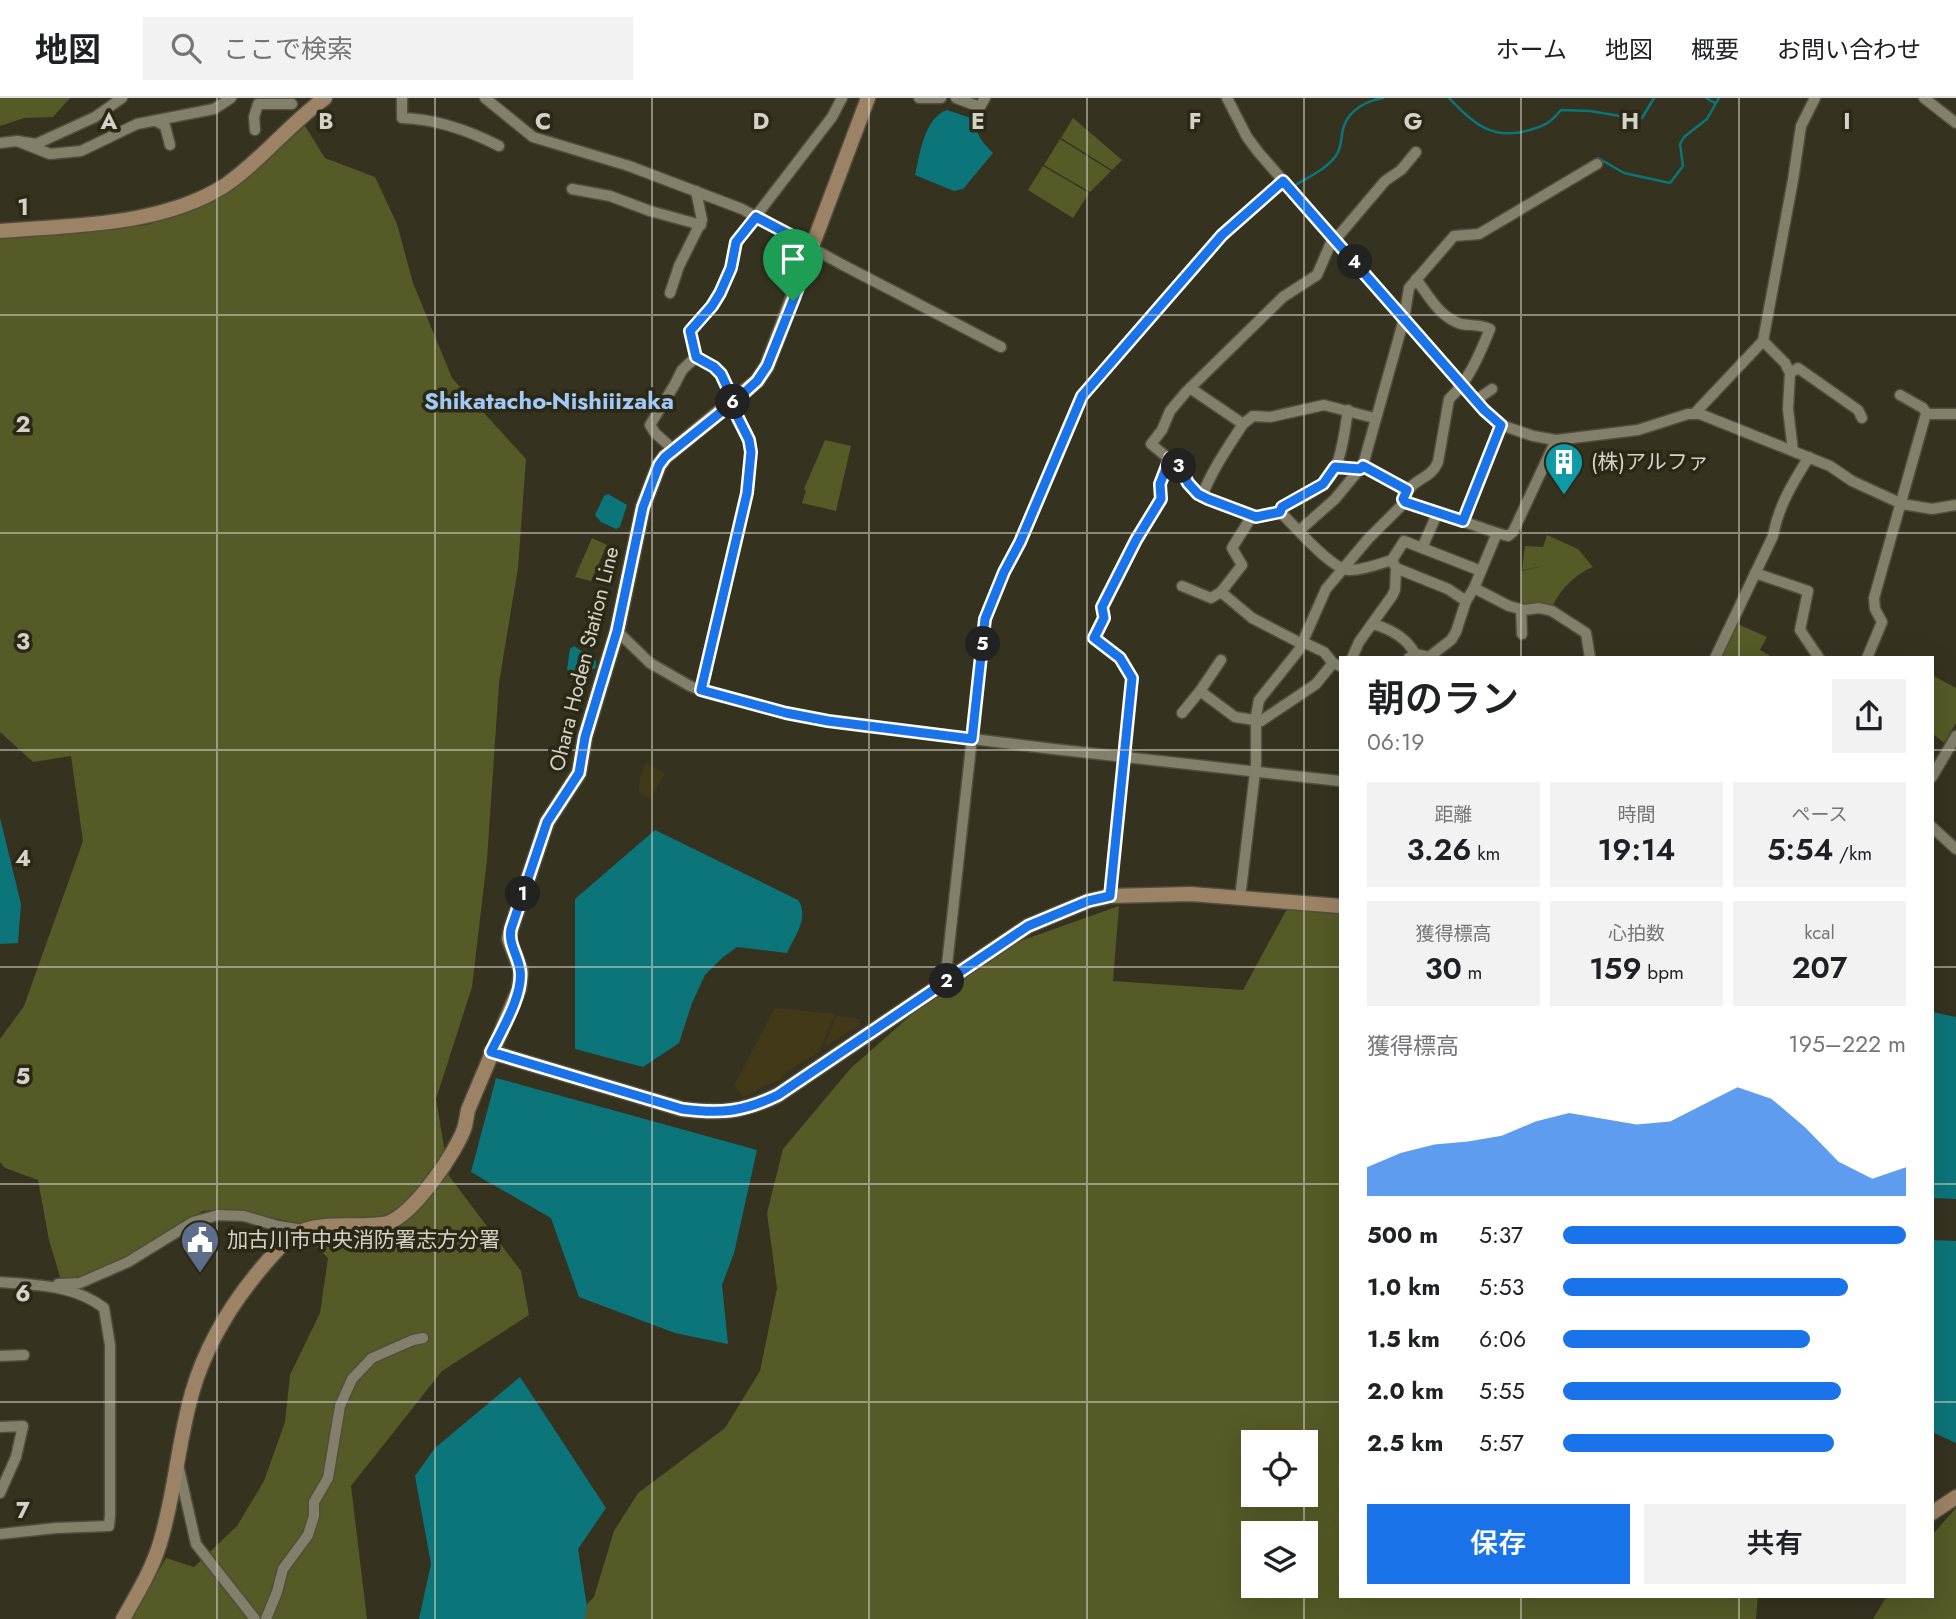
<!DOCTYPE html>
<html lang="ja">
<head>
<meta charset="utf-8">
<style>
  body { margin:0; font-family:Jost,"Noto Sans JP",sans-serif; background:#f2f2f2; color:#202124; height:100vh; display:flex; flex-direction:column; font-size:26px; white-space:nowrap }
  * { box-sizing:border-box; margin:0 }
  p { font-size:23px; color:#757577 }
  .icon { flex:none; width:38px; height:38px; fill:none; stroke:currentColor; stroke-width:2; stroke-linecap:round; stroke-linejoin:round }
  .map { position:relative; flex:1; overflow:hidden }
  .panel { position:absolute; left:1339px; top:558px; width:595px; height:942px; display:flex; flex-direction:column; background:#fff; border-radius:0px; box-shadow:0 7px 28px #0002 }
  .panel>* { flex:none }
  .buttons { position:absolute; left:1241px; top:1332px; display:grid; gap:14px }
  .buttons a { display:grid; place-items:center; width:77px; height:77px; border-radius:0px; background:#fff; box-shadow:0 7px 28px #0002; font-size:35px }
  .pin { position:absolute; display:grid; place-items:center; width:60px; height:60px; color:#fff; margin:-72px -30px; border-radius:50% 50% 50% 0; rotate:-45deg; box-shadow:0 0 7px #0007 }
  .pin .icon { rotate:45deg }
  .km { position:absolute; width:35px; height:35px; margin:-18px; border-radius:50%; background:#222; color:#fff; font-size:19px; line-height:35px; text-align:center }
  .round { display:grid; place-items:center; flex:none; width:74px; height:74px; border-radius:0px; background:#f2f2f2 }
  .head { display:flex; align-items:center; justify-content:space-between; height:119px; padding:0 28px }
  h1 { font-size:38px; font-weight:600; line-height:52px }
  .stats { display:grid; grid-template-columns:repeat(3,1fr); gap:10px; height:119px; padding:7px 28px }
  .stats div { display:grid; align-content:center; border-radius:0px; background:#f2f2f2; text-align:center }
  .stats b { font-size:30px; font-weight:600 }
  .stats small { font-size:19px; font-weight:400 }
  .stats p { font-size:19px }
  .chart { height:196px; padding:14px 28px }
  .chart p { display:flex; justify-content:space-between }
  .chart svg { width:100%; height:126px; margin-top:7px; fill:#1a73e8; opacity:.7 }
  .primary-button { display:flex; gap:14px; margin-top:auto; padding:14px 28px }
  .primary-button a { flex:1; height:80px; border-radius:0px; background:#1a73e8; color:#fff; font-size:28px; font-weight:600; line-height:80px; text-align:center }
  .primary-button a+a { background:#f2f2f2; color:#202124 }
  ul { padding:0 28px; list-style:none; font-size:23px }
  li { display:grid; grid-template-columns:112px 84px 1fr; align-items:center; height:52px }
  li i { height:18px; border-radius:9px; background:#1a73e8 }
  header { display:flex; align-items:center; gap:42px; box-sizing:border-box; height:98px; padding:0 35px; background:#fff; border-bottom:2px solid #e0e0e0 }
  header strong { font-size:33px }
  nav { display:flex; gap:38px; margin-inline-start:auto; font-size:24px }
  .search { width:490px; height:63px; background:#f2f2f2; display:flex; align-items:center; gap:18px; box-sizing:border-box; padding:0 24px; border-radius:0px; color:#757577; font-size:26px }
  .map>svg:first-child { display:block }
  .green { fill:#555a26; fill-rule:evenodd }
  .sand { fill:#423919 }
  .water { fill:#0c757a }
  .lines { fill:none; stroke-linecap:round; stroke-linejoin:round }
  .stream { stroke:#0c757a; stroke-width:2.5 }
  .street-casing { stroke:#514e3e; stroke-width:13 }
  .secondary-casing { stroke:#514e3e; stroke-width:17 }
  .street { stroke:#827f6a; stroke-width:10 }
  .secondary { stroke:#9d8365; stroke-width:14 }
  .route-casing { stroke:#fff; stroke-width:14 }
  .route { stroke:#1a73e8; stroke-width:9 }
  .grid { fill:none; stroke:#d5d3c8; stroke-width:2; stroke-opacity:0.55 }
  .labels { text-anchor:middle; dominant-baseline:central; stroke-width:7; stroke-linejoin:round; paint-order:stroke }
  .poi-label { font-size:21px; fill:#d5d3c8; stroke:#2c2816; text-anchor:start }
  .street-label { font-size:21px; fill:#d5d3c8; stroke:#2c2816 }
  .quarter-label { font-size:24px; font-weight:bold; fill:#a1c9f9; stroke:#2c2816 }
  .grid-label { font-size:23px; text-anchor:middle; font-weight:bold; fill:#d5d3c8; stroke:#2c2816; stroke-width:7; stroke-linejoin:round; paint-order:stroke }
</style>
</head>
<body>
<header>
<strong>地図</strong>
<div class="search"><svg class="icon" aria-label="search" viewBox="0 0 24 24"><circle cx="10" cy="10" r="6"/><path d="M15 15l6 6"/></svg>ここで検索</div>
<nav><a>ホーム</a><a>地図</a><a>概要</a><a>お問い合わせ</a></nav>
</header>
<div class="map">
<svg width="1956" height="1521" viewBox="0 0 1956 1521">
  <rect width="100%" height="100%" fill="#363220"/>
  <g class="green">
    <polygon points="0,0 70,0 53,19 24,20 0,28"/>
    <polygon points="1073,20 1122,62 1112,72 1061,40"/>
    <polygon points="305,28 325,60 375,79 397,126 413,185 452,280 526,361 518,470 499,585 487,762 472,889 436,1001 449,1078 521,1173 529,1217 442,1273 351,1388 367,1521 131,1521 166,1460 194,1469 237,1428 264,1383 285,1324 290,1277 320,1215 328,1160 288,1123 228,1111 203,1113 135,1155 76,1180 61,1182 49,1142 38,1082 5,1070 0,1064 0,941 24,908 83,743 71,658 33,664 0,634 0,140 147,127 229,94"/>
    <polygon points="1060,41 1111,73 1090,94 1044,67"/>
    <polygon points="1043,68 1089,95 1073,120 1028,92"/>
    <polygon points="825,342 851,348 836,413 802,405 806,393 804,391"/>
    <path d="M 1547,437 L 1578,451 L 1593,469 C 1576,475 1558,494 1552,510 L 1521,509 L 1521,473 L 1544,468 L 1522,472 L 1525,448 L 1543,449 Z"/>
    <polygon points="592,440 607,447 591,483 575,479"/>
    <polygon points="1733,524 1767,539 1760,552 1774,560 1717,560"/>
    <polygon points="1932,577 1956,590 1956,625 1944,645 1932,635"/>
    <path d="M 1119,808 L 1113,883 L 1243,892 L 1287,811 L 1340,816 L 1340,1498 L 1758,1498 L 1756,1521 L 572,1521 L 594,1499 L 614,1433 L 638,1395 L 725,1330 L 760,1273 L 777,1190 L 767,1115 L 783,1051 L 851,970 L 934,897 L 1009,847 ZM 1253,1344 L 1306,1344 L 1306,1396 L 1253,1396 ZM 1253,1435 L 1306,1435 L 1306,1488 L 1253,1488 Z"/>
    <polygon points="1956,1410 1956,1521 1873,1521 1887,1498 1932,1498 1932,1437"/>
  </g>
  <g class="sand">
    <polygon points="646,665 665,675 650,701 639,695 640,680"/>
    <polygon points="775,910 835,916 819,954 787,973 781,981 743,999 734,987"/>
    <polygon points="836,918 860,921 860,927 824,949"/>
  </g>
  <g class="water">
    <path d="M 947,12 L 977,22 C 975,38 983,44 993,55 L 963,91 L 954,93 L 915,77 C 920,56 924,20 947,12 Z"/>
    <polygon points="608,396 627,407 620,429 616,431 601,424 595,417 604,398"/>
    <polygon points="574,548 596,563 596,570 582,575 569,575 567,571 570,551"/>
    <polygon points="0,720 21,806 18,845 0,846"/>
    <path d="M 655,732 L 798,802 C 810,819 794,839 787,855 L 737,849 L 722,860 L 705,877 L 692,905 L 679,945 L 643,969 L 575,951 L 575,801 Z"/>
    <polygon points="1932,914 1956,919 1956,1101 1932,1100"/>
    <polygon points="496,980 757,1052 734,1155 722,1187 728,1246 675,1235 579,1199 551,1120 471,1074"/>
    <polygon points="1932,1142 1956,1143 1956,1345 1932,1334"/>
    <polygon points="520,1279 606,1410 578,1451 587,1509 585,1521 419,1521 431,1466 415,1378 435,1350"/>
  </g>
  <g class="lines">
    <g class="stream">
      <path d="M 1449,0 C 1474,26 1492,43 1530,32 C 1546,27 1550,25 1561,12 L 1590,13 L 1638,21 L 1642,20 L 1654,0"/>
      <polyline points="1706,0 1715,5"/>
      <polyline points="1594,63 1598,60 1624,75 1670,85 1683,68 1680,46 1684,39 1707,21 1719,0"/>
      <path d="M 1294,88 C 1308,79 1325,72 1335,59 C 1343,49 1340,39 1344,28 C 1349,12 1368,2 1383,0"/>
      <polyline points="1459,132 1467,132"/>
    </g>
    <g class="street-casing">
      <g id="street">
        <path d="M 402,0 L 402,20 C 437,21 468,32 499,48"/>
        <polyline points="485,0 533,39 629,68 742,111 841,166 1001,249"/>
        <polyline points="919,0 941,0"/>
        <polyline points="956,0 980,9 985,0"/>
        <polyline points="1227,0 1247,39 1259,55 1484,312 1501,327 1533,338 1556,342 1638,332 1688,316 1700,316 1830,368 1852,383 1902,406 1932,411 1956,407"/>
        <polyline points="1924,0 1956,25"/>
        <polyline points="156,23 165,28 170,47"/>
        <polyline points="255,32 254,19 258,6 292,6"/>
        <polyline points="17,43 50,56 81,53 137,26 214,11 231,0"/>
        <polyline points="0,45 17,43 36,46 95,19 122,0"/>
        <polyline points="572,91 610,98 650,113 701,127"/>
        <path d="M 1333,140 L 1317,177 L 1283,199 L 1186,294 L 1170,313 L 1162,332 L 1151,346 L 1179,369 L 1188,385 L 1198,396 L 1256,419 L 1280,414 C 1294,427 1330,470 1348,472 C 1361,473 1379,466 1392,462 L 1396,470 L 1448,491 L 1466,503 L 1474,490 L 1497,435 L 1508,438 L 1513,434 L 1556,342"/>
        <polyline points="1335,142 1385,83 1401,72 1416,54"/>
        <polyline points="670,195 679,168 702,122 696,93"/>
        <polyline points="1763,243 1785,265 1790,275 1788,311 1793,353"/>
        <polyline points="1790,275 1798,270 1858,312 1862,320"/>
        <polyline points="1190,290 1243,326 1253,318 1270,319 1324,307 1374,320"/>
        <polyline points="1900,297 1923,310 1927,316"/>
        <polyline points="1476,302 1492,291"/>
        <polyline points="734,304 721,276 714,269 696,259 690,233 712,208 720,195 731,170 736,144 832,19 842,0"/>
        <polyline points="1695,315 1763,243 1793,82 1801,28 1815,0"/>
        <polyline points="674,352 655,335 650,327 675,286 682,272 696,259"/>
        <polyline points="1363,367 1407,392"/>
        <polyline points="1335,369 1360,371"/>
        <path d="M 1202,398 C 1212,372 1228,349 1243,326"/>
        <polyline points="1405,404 1497,435"/>
        <path d="M 1280,414 L 1282,409 C 1297,402 1318,393 1329,380 C 1341,367 1345,331 1348,312"/>
        <polyline points="1463,423 1501,327"/>
        <polyline points="1300,432 1335,401 1363,367 1404,221 1409,190 1454,138 1479,136 1597,66"/>
        <polyline points="1422,450 1437,416"/>
        <polyline points="1392,462 1404,443 1481,473"/>
        <polyline points="1755,475 1808,493 1800,532 1819,560"/>
        <polyline points="1182,488 1211,500 1221,494 1242,467 1232,450 1252,418"/>
        <polyline points="1474,490 1509,508 1524,512 1539,510 1552,513 1586,535 1590,560"/>
        <polyline points="1221,494 1252,520 1302,546"/>
        <polyline points="1521,511 1522,536"/>
        <path d="M 1373,526 C 1390,531 1407,540 1415,556"/>
        <polyline points="617,533 650,565 690,588 707,595 786,615 828,623 1053,651 1340,683"/>
        <polyline points="1303,544 1324,554 1333,565 1340,568"/>
        <polyline points="1352,560 1359,544 1392,498 1395,492 1396,470"/>
        <polyline points="1409,560 1415,556 1429,559 1451,542 1456,534 1466,503"/>
        <path d="M 1715,560 L 1773,438 C 1778,409 1793,384 1809,359"/>
        <polyline points="1867,560 1882,524 1875,511 1874,500 1925,319 1927,316 1956,316"/>
        <polyline points="701,592 747,395 751,354 749,342 731,306"/>
        <polyline points="1200,593 1221,562"/>
        <polyline points="1182,615 1200,593 1235,619 1261,623 1316,586 1333,565"/>
        <polyline points="1932,679 1956,638"/>
        <polyline points="1932,729 1956,751"/>
        <polyline points="1110,798 1132,580 1120,560 1094,540 1104,520 1102,509 1136,442 1161,401 1160,386 1170,360"/>
        <path d="M 1240,800 L 1256,666 L 1256,618 L 1259,602 L 1299,552 L 1326,491 L 1368,441 L 1405,404 L 1403,401 C 1413,378 1430,383 1438,364 L 1449,301 C 1469,283 1480,255 1490,231 C 1480,226 1471,228 1461,226 C 1439,219 1429,198 1416,181"/>
        <polyline points="945,885 985,521 1004,474 1020,444 1082,298 1222,137 1283,83"/>
        <path d="M 0,1184 C 36,1187 75,1187 104,1210 L 110,1247 L 110,1417 L 109,1428 L 56,1430 L 0,1436"/>
        <polyline points="58,1186 80,1185 128,1164 193,1124 218,1117 244,1118 278,1128 303,1132"/>
        <polyline points="0,1258 24,1257"/>
        <polyline points="0,1329 23,1328 16,1359 0,1395"/>
        <polyline points="179,1371 196,1446 255,1521"/>
        <polyline points="266,1521 277,1494 283,1471 308,1437 314,1418 314,1404 328,1380 340,1308 352,1281 372,1260 413,1242 423,1240"/>
      </g>
    </g>
    <g class="secondary-casing">
      <g id="secondary">
        <path d="M 0,133 C 72,127 161,128 224,88 C 261,63 289,26 325,0"/>
        <path d="M 491,954 L 682,1011 C 721,1016 743,1014 778,997 L 1028,828 L 1088,803 L 1110,798 L 1191,796 L 1340,808"/>
        <polyline points="1932,1415 1956,1399"/>
        <path d="M 123,1521 C 137,1496 152,1472 160,1445 C 175,1396 178,1344 192,1295 C 208,1239 242,1189 282,1147 C 309,1117 353,1132 387,1125 C 412,1119 458,1052 465,1028 C 466,1023 467,1017 468,1012 L 519,891 L 521,873 L 509,841 L 511,831 L 547,724 L 579,675 L 585,639 L 617,533 L 643,409 L 659,367 L 665,359 L 757,283 L 767,268 L 868,0"/>
      </g>
    </g>
    <use href="#street" class="street"/>
    <use href="#secondary" class="secondary"/>
  </g>
  <g class="lines">
    <g class="route-casing">
      <path id="route" d="M 793,203 L 767,268 L 757,283 L 734,304 L 731,306 L 665,359 L 659,367 L 643,409 L 617,533 L 585,639 L 579,675 L 547,724 L 511,831 C 508,846 518,857 520,872 C 524,896 501,933 491,954 L 682,1011 C 721,1016 743,1014 778,997 L 1028,828 L 1088,803 L 1110,798 L 1132,580 L 1120,560 L 1094,540 L 1104,520 L 1102,509 L 1136,442 L 1161,401 L 1160,386 L 1170,360 L 1180,369 L 1188,385 L 1198,396 L 1208,401 L 1256,419 L 1280,414 L 1282,409 L 1323,386 L 1335,369 L 1360,371 L 1363,368 L 1407,392 L 1403,401 L 1405,404 L 1463,423 L 1501,327 L 1484,312 L 1283,83 L 1222,137 L 1082,298 L 1020,444 L 1004,474 L 985,521 L 972,641 L 828,623 L 786,615 L 701,592 L 747,395 L 751,354 L 749,342 L 731,306 L 734,304 L 721,276 L 714,269 L 696,259 L 690,233 L 712,208 L 720,195 L 731,170 L 736,144 L 756,119 L 813,149 L 793,203"/>
    </g>
    <use href="#route" class="route"/>
  </g>
  <path class="grid" d="M 217,0 L 217,1521M 435,0 L 435,1521M 652,0 L 652,1521M 869,0 L 869,1521M 1087,0 L 1087,1521M 1304,0 L 1304,1344M 1521,0 L 1521,560M 1739,0 L 1739,560M 0,217 L 1956,217M 0,435 L 1956,435M 0,652 L 1340,652M 1932,652 L 1956,652M 0,869 L 1340,869M 1932,869 L 1956,869M 0,1086 L 1340,1086M 1932,1086 L 1956,1086M 0,1304 L 1340,1304M 1932,1304 L 1956,1304M 1304,1396 L 1304,1435M 1304,1488 L 1304,1521M 1521,1498 L 1521,1521M 1739,1498 L 1739,1521"/>
  <defs>
    <g id="building-pin" transform="scale(2.0125)"><path d="M0 17L-7.5 6A9.5 9.5 0 1 1 7.5 6Z" fill="#0f9aa8" stroke="#2c2816"/><path d="M-4-6H4V6H1V3H-1V6H-4ZM-2.5-4.3h1.7v1.8h-1.7ZM.8-4.3h1.7v1.8H.8ZM-2.5-1h1.7V.8h-1.7ZM.8-1h1.7V.8H.8Z" fill="#fff"/></g>
    <g id="civic-pin" transform="scale(2.0125)"><path d="M0 17L-7.5 6A9.5 9.5 0 1 1 7.5 6Z" fill="#5c6f8a" stroke="#2c2816"/><path d="M-.6-6.5H3V-4.5H.6V-3L4-1V1h2V6H-6V1h2V-1L-.6-3ZM-1.2 2.5V6h2.4V2.5Z" fill="#fff"/></g>
  </defs>
  <g fill-rule="evenodd">
    <use href="#building-pin" x="1564" y="364"/>
    <use href="#civic-pin" x="200" y="1142"/>
  </g>
  <g class="labels">
    <g class="poi-label">
      <text x="1591" y="364">(株)アルファ</text>
      <text x="227" y="1142">加古川市中央消防署志方分署</text>
    </g>
    <g class="street-label">
      <text transform="translate(584 561) rotate(-76)">Ohara Hoden Station Line</text>
    </g>
    <g class="quarter-label">
      <text x="549" y="302">Shikatacho-Nishiiizaka</text>
    </g>
  </g>
  <g class="grid-label">
    <text x="109" y="31">A</text>
    <text x="326" y="31">B</text>
    <text x="543" y="31">C</text>
    <text x="761" y="31">D</text>
    <text x="978" y="31">E</text>
    <text x="1195" y="31">F</text>
    <text x="1413" y="31">G</text>
    <text x="1630" y="31">H</text>
    <text x="1847" y="31">I</text>
    <text x="23" y="117">1</text>
    <text x="23" y="334">2</text>
    <text x="23" y="551">3</text>
    <text x="23" y="768">4</text>
    <text x="23" y="986">5</text>
    <text x="23" y="1203">6</text>
    <text x="23" y="1420">7</text>
  </g>
</svg>
<div class="buttons">
<a><svg class="icon" aria-label="locate" viewBox="0 0 24 24"><circle cx="12" cy="12" r="6"/><path d="M12 2v4M12 18v4M2 12h4M18 12h4"/></svg></a>
<a><svg class="icon" aria-label="layers" viewBox="0 0 24 24"><path d="M12 4l9 5-9 5-9-5zM3 14l9 5 9-5"/></svg></a>
</div>
<div class="pin" style="left:793px;top:203px;background:#1e9e55"><svg class="icon" aria-label="arrive" viewBox="0 0 24 24"><path d="M6 21V4h12l-3 4 3 4H6"/></svg></div>
<b class="km" style="left:523px;top:796px">1</b>
<b class="km" style="left:947px;top:883px">2</b>
<b class="km" style="left:1179px;top:368px">3</b>
<b class="km" style="left:1355px;top:164px">4</b>
<b class="km" style="left:983px;top:546px">5</b>
<b class="km" style="left:733px;top:304px">6</b>
<section class="panel">
<div class="head"><div><h1>朝のラン</h1><p>06:19</p></div><a class="round"><svg class="icon" aria-label="share" viewBox="0 0 24 24"><path d="M12 15V3M7 8l5-5 5 5M5 13v7h14v-7"/></svg></a></div>
<div class="stats">
<div><p>距離</p><b>3.26<small> km</small></b></div>
<div><p>時間</p><b>19:14</b></div>
<div><p>ペース</p><b>5:54<small> /km</small></b></div>
</div>
<div class="stats">
<div><p>獲得標高</p><b>30<small> m</small></b></div>
<div><p>心拍数</p><b>159<small> bpm</small></b></div>
<div><p>kcal</p><b>207</b></div>
</div>
<div class="chart"><p><span>獲得標高</span>195–222 m</p>
<svg viewBox="0 0 160 44" preserveAspectRatio="none"><path d="M0 44V34L10 29L20 26L30 25L40 23L50 18L60 15L70 17L80 19L90 18L100 12L110 6L120 10L130 20L140 32L150 38L160 34V44z"/></svg>
</div>
<ul>
<li><b>500 m</b>5:37<i style="width:100%"></i></li>
<li><b>1.0 km</b>5:53<i style="width:83%"></i></li>
<li><b>1.5 km</b>6:06<i style="width:72%"></i></li>
<li><b>2.0 km</b>5:55<i style="width:81%"></i></li>
<li><b>2.5 km</b>5:57<i style="width:79%"></i></li>
</ul>
<div class="primary-button"><a>保存</a><a>共有</a></div>
</section>
</div>
</body>
</html>
